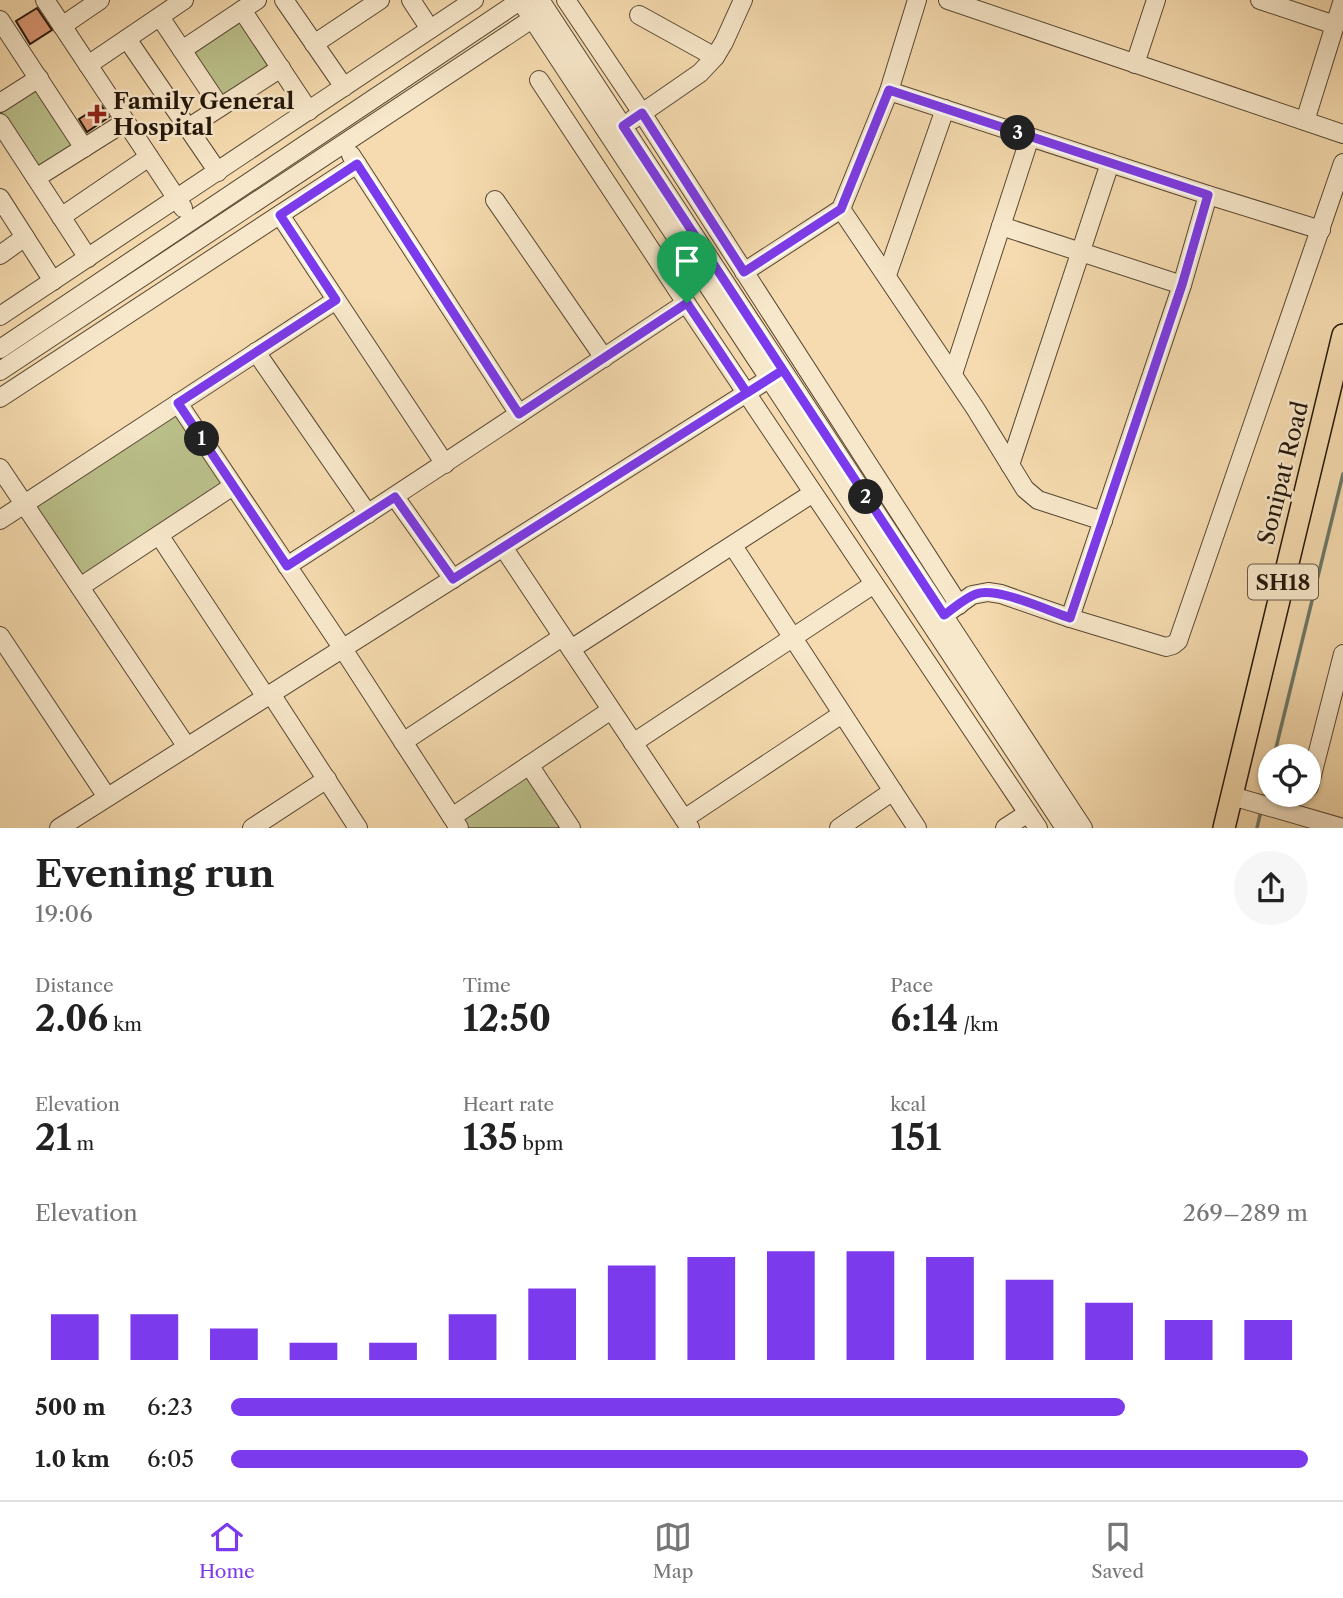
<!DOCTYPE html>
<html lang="en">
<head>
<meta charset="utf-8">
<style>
  body { margin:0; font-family:"Libre Caslon Text",serif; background:#f6f6f6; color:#222; height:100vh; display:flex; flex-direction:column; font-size:26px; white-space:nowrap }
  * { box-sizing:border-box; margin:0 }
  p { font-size:23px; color:#767676 }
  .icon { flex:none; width:38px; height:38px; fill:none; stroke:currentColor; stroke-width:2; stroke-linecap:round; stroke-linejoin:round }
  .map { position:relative; height:828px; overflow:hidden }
  .drawer { display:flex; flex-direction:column; background:#fff; flex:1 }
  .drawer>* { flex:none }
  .fabs { position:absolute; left:1258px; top:744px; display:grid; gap:14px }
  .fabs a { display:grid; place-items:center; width:63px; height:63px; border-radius:50%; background:#fff; box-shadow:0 2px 5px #0004; font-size:35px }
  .pin { position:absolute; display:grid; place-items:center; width:60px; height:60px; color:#fff; margin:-72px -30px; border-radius:50% 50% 50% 0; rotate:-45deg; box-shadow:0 0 7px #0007 }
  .pin .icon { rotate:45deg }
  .km { position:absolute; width:35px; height:35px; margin:-18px; border-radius:50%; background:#222; color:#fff; font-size:19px; line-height:35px; text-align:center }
  .round { display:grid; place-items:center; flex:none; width:74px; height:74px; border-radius:37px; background:#f6f6f6 }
  .overview { display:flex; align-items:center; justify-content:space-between; height:119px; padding:0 35px }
  h1 { font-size:38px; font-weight:700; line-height:52px }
  .metrics { display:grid; grid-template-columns:repeat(3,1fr); gap:10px; height:119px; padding:7px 35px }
  .metrics div { display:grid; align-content:center }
  .metrics b { font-size:35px; font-weight:700 }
  .metrics small { font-size:19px; font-weight:400 }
  .metrics p { font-size:19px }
  .chart { height:196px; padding:14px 35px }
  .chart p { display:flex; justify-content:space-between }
  .chart svg { width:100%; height:126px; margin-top:7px; stroke:#7c3aed; stroke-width:6 }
  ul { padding:0 35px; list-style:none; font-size:23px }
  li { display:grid; grid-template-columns:112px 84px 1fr; align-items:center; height:52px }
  li i { height:18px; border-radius:9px; background:#7c3aed }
  .dock { display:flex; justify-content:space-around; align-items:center; height:98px; border-top:2px solid #e0e0e0; background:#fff; font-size:19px; color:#767676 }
  .dock a { display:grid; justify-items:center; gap:4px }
  .dock .on { color:#7c3aed }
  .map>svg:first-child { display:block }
  .green { fill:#bbc08b; stroke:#706c4a; stroke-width:2 }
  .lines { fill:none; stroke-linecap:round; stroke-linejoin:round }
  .stream { stroke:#6c796a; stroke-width:3.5 }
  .building { fill:#dd9a78; stroke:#24170a; stroke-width:2 }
  .minor-casing { stroke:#584833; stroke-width:20 }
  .major-casing { stroke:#24170a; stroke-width:24 }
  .minor { stroke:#f8e8cb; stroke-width:18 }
  .major { stroke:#f5dbaf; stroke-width:21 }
  .route-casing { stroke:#fff; stroke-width:14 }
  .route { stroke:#7c3aed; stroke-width:9 }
  .poi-dot { fill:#8f2418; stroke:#f8e8cb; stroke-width:2.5 }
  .labels { text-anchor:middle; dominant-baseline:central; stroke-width:5; stroke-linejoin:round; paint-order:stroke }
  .shield { fill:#f8e8cb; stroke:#645644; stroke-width:2 }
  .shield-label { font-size:21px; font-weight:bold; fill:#24170a }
  .poi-label { font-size:23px; font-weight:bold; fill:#24170a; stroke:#f8e8cb; text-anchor:start }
  .street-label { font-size:23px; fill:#24170a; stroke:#f8e8cb }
</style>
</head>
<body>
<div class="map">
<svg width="1343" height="828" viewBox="0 0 1343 828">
  <rect width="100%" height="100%" fill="#f5dbaf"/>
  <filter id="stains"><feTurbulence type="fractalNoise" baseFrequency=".00286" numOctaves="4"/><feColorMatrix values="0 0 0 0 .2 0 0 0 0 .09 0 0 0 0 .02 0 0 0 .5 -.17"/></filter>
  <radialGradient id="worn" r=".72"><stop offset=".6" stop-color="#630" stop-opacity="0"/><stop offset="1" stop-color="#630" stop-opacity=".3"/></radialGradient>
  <g class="green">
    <polygon points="241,21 271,66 224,98 194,53"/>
    <polygon points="37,84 77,145 38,170 0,111"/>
    <polygon points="176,413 223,484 82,577 35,506"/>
    <polygon points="527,775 564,828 467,828 462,820"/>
  </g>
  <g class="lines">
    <g class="stream">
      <polyline points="1274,756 1343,474"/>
      <polyline points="1264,800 1270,772"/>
      <polyline points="1257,828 1261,811"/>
    </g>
  </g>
  <g class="building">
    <polygon points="37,8 52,30 30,44 16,21"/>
    <polygon points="101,105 109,117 87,132 79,119"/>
  </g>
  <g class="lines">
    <g class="minor-casing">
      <g id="minor">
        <polyline points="45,0 183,208"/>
        <polyline points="284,0 344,87"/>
        <polyline points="411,0 430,29"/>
        <polyline points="520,0 1065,828"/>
        <polyline points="540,0 1083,828"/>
        <polyline points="566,0 642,113 959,605"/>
        <polyline points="948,0 1343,134"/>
        <polyline points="1260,0 1335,25 1305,121"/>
        <polyline points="242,10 309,111"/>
        <polyline points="639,15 715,57"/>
        <polyline points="160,17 220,107"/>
        <polyline points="0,20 84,148"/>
        <polyline points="1335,25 1343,0"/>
        <polyline points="62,26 100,0"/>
        <polyline points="127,39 218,172"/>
        <polyline points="314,44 380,0"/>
        <polyline points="182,50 257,0"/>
        <polyline points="1135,64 1156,0"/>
        <polyline points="88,65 184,0"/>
        <polyline points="539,80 686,303 1038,828"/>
        <polyline points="889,91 1208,195 1321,230"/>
        <polyline points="0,103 39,78"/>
        <polyline points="632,120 700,73 715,57 724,42 743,0"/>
        <polyline points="0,123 88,258"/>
        <polyline points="188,128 281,68"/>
        <polyline points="351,155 519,414"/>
        <polyline points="36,178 125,122"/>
        <polyline points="0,198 53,281"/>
        <polyline points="495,200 604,358"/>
        <polyline points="841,209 975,408 1025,489 1038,500 1103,521"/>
        <polyline points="280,215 445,464"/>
        <polyline points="61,217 149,157"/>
        <polyline points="1001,226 1182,285"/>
        <polyline points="0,255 25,237"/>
        <polyline points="744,272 841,209 889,91 917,0"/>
        <polyline points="887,275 945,109"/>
        <polyline points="0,316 474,0"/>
        <polyline points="0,349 521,0"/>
        <polyline points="256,352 368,514"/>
        <polyline points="0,371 541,13"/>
        <polyline points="953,374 1030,137"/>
        <polyline points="0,398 357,164"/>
        <polyline points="178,403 343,649 459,828"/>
        <polyline points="1010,465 1110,163"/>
        <polyline points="0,468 187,747"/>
        <polyline points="395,497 453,579"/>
        <polyline points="0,520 336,300"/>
        <polyline points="159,535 266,697"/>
        <polyline points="733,546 917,828"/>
        <polyline points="503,547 690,828"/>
        <path d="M 287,566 C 421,480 553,391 686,303"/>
        <polyline points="80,587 233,486"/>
        <polyline points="944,615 972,595 988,592 1001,594 1070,618 1166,647 1173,645 1178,641 1343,163"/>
        <polyline points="1070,618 1182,285 1208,195"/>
        <polyline points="0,636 107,797"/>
        <polyline points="571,649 813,493"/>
        <polyline points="271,694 358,828"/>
        <polyline points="403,742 562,637"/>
        <polyline points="633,743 874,584"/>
        <polyline points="529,765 571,828"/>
        <polyline points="1309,787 1343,654"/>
        <polyline points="1232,796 1343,828"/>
        <polyline points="452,817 611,710"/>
        <polyline points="684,819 842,714"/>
        <polyline points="59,828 778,373"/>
        <polyline points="252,828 327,779"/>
        <polyline points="839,828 893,791"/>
        <polyline points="1005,828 1028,813"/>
      </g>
    </g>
    <g class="major-casing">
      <polyline id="major" points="1224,828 1343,335"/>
    </g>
    <use href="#minor" class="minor"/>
    <use href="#major" class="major"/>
  </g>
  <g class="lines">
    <g class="route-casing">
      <path id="route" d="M 687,303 L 519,414 L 357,164 L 280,215 L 336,300 L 178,403 L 287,566 L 395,497 L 453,579 L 783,370 L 944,615 C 954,608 965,598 976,594 C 996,586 1049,611 1070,618 L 1182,285 L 1208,195 L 889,90 L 841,209 L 744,272 L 642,113 L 623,126 L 783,370 L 747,393 L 687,303"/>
    </g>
    <use href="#route" class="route"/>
  </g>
  <path class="poi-dot" d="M93.5 103.5h7v7h7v7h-7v7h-7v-7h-7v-7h7z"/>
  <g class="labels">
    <rect class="shield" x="1248" y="564.5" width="70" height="35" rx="5"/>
    <g class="shield-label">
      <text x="1283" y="582">SH18</text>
    </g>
    <g class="poi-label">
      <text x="113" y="101">Family General<tspan x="113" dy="26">Hospital</tspan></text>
    </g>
    <g class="street-label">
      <text transform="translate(1283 473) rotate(-76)">Sonipat Road</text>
    </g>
  </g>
  <rect width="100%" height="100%" filter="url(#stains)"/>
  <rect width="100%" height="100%" fill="url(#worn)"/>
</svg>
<div class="fabs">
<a><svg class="icon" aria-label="locate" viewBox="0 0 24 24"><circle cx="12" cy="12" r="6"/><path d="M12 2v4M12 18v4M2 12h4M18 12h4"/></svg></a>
</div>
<div class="pin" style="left:687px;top:303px;background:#1e9e55"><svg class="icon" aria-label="arrive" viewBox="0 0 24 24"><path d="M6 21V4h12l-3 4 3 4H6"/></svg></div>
<b class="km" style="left:202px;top:439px">1</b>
<b class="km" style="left:866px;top:497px">2</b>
<b class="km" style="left:1018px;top:133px">3</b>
</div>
<section class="drawer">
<div class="overview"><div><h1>Evening run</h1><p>19:06</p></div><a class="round"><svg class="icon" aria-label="share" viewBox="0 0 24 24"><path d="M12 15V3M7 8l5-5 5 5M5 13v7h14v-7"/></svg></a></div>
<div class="metrics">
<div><p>Distance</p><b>2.06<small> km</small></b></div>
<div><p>Time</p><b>12:50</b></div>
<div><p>Pace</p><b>6:14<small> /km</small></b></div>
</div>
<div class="metrics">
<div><p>Elevation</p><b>21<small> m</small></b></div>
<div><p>Heart rate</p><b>135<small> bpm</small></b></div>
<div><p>kcal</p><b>151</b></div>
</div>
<div class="chart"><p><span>Elevation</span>269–289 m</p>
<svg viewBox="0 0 160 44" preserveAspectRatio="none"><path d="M5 44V28M15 44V28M25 44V33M35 44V38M45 44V38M55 44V28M65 44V19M75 44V11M85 44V8M95 44V6M105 44V6M115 44V8M125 44V16M135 44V24M145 44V30M155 44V30"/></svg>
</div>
<ul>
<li><b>500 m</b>6:23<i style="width:83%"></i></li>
<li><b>1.0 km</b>6:05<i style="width:100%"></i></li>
</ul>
</section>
<nav class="dock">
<a class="on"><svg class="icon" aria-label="home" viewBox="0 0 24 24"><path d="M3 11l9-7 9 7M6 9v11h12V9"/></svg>Home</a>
<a><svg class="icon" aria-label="map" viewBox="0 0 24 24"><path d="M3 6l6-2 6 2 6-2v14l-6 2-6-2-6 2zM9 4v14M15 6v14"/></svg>Map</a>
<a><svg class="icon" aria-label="saved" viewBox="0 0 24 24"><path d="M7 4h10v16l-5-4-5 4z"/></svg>Saved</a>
</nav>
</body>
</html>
